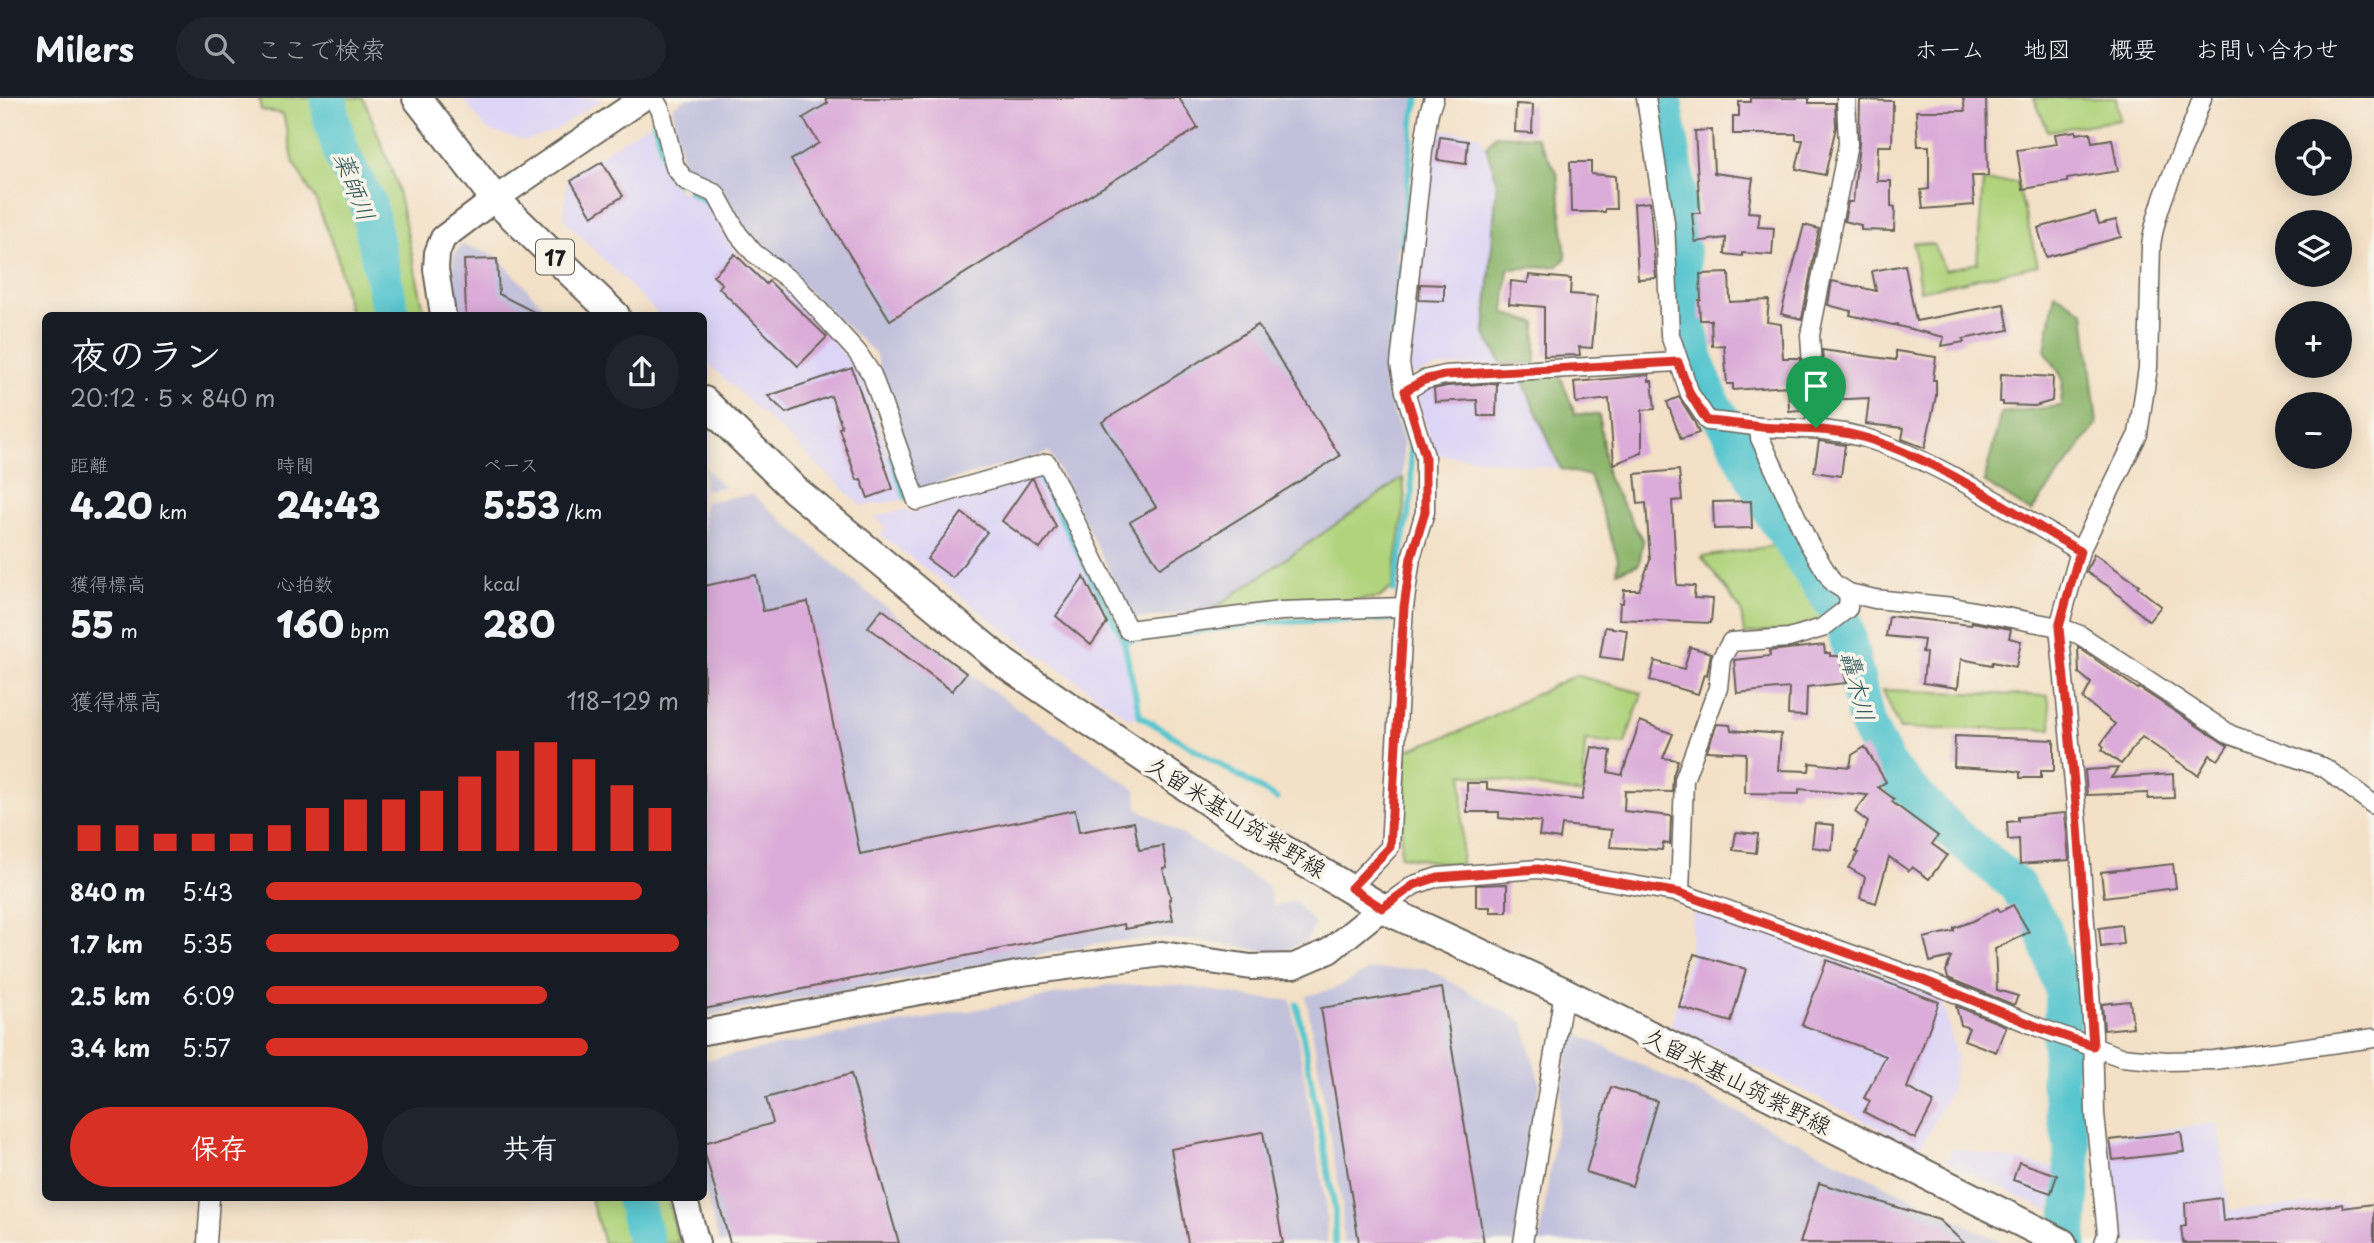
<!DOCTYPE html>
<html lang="ja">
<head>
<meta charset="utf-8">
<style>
  body { margin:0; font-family:"Playpen Sans","Klee One",sans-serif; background:#20242c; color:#f1f3f6; height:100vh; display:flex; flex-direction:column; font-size:26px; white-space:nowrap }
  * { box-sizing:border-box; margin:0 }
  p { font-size:23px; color:#9ea1a6 }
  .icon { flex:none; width:38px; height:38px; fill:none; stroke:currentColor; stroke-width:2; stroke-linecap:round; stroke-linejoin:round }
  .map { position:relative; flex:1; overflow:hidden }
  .side { position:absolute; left:42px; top:214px; width:665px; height:889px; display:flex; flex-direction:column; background:#171b24; border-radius:10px; box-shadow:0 4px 18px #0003 }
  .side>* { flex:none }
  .fabs { position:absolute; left:2275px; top:21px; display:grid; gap:14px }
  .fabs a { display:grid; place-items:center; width:77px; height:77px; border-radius:50%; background:#171b24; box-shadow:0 4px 18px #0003; font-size:35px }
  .pin { position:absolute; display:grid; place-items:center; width:60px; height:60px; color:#fff; margin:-72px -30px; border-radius:50% 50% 50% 0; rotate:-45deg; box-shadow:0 0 7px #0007 }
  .pin .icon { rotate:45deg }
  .round { display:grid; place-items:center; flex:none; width:74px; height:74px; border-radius:37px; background:#20242c }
  .head { display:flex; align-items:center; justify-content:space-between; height:119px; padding:0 28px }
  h1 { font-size:38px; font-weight:800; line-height:52px }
  .stats { display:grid; grid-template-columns:repeat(3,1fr); gap:10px; height:119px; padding:7px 28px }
  .stats div { display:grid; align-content:center }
  .stats b { font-size:35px; font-weight:800 }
  .stats small { font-size:19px; font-weight:400 }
  .stats p { font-size:19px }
  .chart { height:196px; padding:14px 28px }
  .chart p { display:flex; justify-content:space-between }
  .chart svg { width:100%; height:126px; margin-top:7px; stroke:#d93025; stroke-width:6 }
  .action { display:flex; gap:14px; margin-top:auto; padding:14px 28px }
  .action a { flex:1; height:80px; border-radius:42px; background:#d93025; color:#fff; font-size:28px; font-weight:800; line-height:80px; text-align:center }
  .action a+a { background:#20242c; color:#f1f3f6 }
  ul { padding:0 28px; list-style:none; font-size:23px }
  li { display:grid; grid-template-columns:112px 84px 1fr; align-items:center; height:52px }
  li i { height:18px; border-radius:9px; background:#d93025 }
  header { display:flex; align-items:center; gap:42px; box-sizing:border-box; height:98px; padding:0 35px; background:#171b24; border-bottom:2px solid #363941 }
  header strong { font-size:33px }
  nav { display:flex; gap:38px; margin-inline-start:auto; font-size:24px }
  .search { width:490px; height:63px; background:#20242c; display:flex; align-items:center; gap:18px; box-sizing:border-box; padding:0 24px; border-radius:38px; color:#9ea1a6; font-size:26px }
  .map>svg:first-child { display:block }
  .built { fill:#ddd5f6 }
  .industrial { fill:#c2c1dc }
  .green { fill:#b0d37c; stroke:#66784c; stroke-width:2 }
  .forest { fill:#8cb56c; stroke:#546844; stroke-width:2 }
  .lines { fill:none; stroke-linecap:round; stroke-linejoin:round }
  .stream { stroke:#59c6cf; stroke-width:6 }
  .river { stroke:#59c6cf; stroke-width:37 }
  .building { fill:#dbacd9 }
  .street-casing { stroke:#676158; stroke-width:21 }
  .secondary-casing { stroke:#676158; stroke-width:28 }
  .primary-casing { stroke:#676158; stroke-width:32 }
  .street { stroke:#fff; stroke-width:18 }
  .secondary { stroke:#fff; stroke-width:24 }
  .primary { stroke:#fff; stroke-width:28 }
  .route-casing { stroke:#fff; stroke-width:14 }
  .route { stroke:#d93025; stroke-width:9 }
  .labels { text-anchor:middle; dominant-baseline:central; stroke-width:7; stroke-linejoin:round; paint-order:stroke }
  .shield { fill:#f7f3e8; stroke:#5e5c59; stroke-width:2 }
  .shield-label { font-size:21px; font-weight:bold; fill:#1c1c1c }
  .street-label { font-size:23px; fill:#1c1c1c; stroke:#f7f3e8 }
  .water-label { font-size:24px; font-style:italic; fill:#31585b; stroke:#f7f3e8 }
</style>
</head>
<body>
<header>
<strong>Milers</strong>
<div class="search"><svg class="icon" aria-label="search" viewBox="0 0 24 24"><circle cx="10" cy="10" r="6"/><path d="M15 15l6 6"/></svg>ここで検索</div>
<nav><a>ホーム</a><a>地図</a><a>概要</a><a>お問い合わせ</a></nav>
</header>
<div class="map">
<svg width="2374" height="1145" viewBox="0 0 2374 1145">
  <rect width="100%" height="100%" fill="#f7f3e8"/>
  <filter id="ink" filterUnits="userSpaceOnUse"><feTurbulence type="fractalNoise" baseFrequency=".0143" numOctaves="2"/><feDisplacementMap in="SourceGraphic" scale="14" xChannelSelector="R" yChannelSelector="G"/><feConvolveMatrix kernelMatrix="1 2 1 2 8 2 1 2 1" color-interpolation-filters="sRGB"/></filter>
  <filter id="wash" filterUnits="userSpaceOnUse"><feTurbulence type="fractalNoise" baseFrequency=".00686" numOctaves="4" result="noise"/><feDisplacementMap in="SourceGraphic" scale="28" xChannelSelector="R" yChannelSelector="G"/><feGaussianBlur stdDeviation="1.57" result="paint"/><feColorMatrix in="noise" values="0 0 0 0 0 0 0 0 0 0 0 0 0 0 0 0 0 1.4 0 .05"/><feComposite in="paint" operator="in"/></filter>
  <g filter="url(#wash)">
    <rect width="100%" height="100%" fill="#f3e0c6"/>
    <g class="built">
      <polygon points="462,0 603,0 553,34 526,43 488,33"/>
      <polygon points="650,25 664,77 675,90 707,106 736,155 788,195 862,275 903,402 862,408 704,262 704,217 659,217 564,121 567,78"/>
      <polygon points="1435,31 1478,36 1486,49 1497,82 1485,236 1502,266 1440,269 1410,278"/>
      <polygon points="1522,282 1561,371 1434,356 1418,302 1432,283"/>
      <polygon points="1037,378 1121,544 1138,619 1129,620 1003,531 881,437 886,430 875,419 906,411 911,415"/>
      <polygon points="1701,811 1941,898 1957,961 1950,993 1920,1050 1671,927 1690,856 1692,817"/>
      <polygon points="2218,1025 2229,1113 2346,1103 2351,1145 2127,1145 2116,1128 2104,1039"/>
      <polygon points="1954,1050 2060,1071 2049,1113 1945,1063"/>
    </g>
    <g class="industrial">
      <polygon points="686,0 1416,0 1413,9 1384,288 1403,342 1403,380 1210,513 1133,521 1050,354 918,391 875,255 752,141 721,88 683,66 672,9"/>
      <polygon points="461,146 497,158 551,217 455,217 452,202 454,158"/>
      <polygon points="704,369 724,389 704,392"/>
      <polygon points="752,396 858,487 998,597 1136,692 1137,710 1268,788 1273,808 1295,803 1315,826 1306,843 1285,852 1272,854 1203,843 1163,841 1112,843 704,918 704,404"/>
      <polygon points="1426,870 1523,924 1540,986 1514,1145 1343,1145 1342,1106 1306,898 1336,890 1369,872"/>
      <polygon points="1108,887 1181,887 1253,900 1291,902 1326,1105 1327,1145 719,1145 704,1089 704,962"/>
      <polygon points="1577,935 2003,1145 1539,1145 1569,945"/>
    </g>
    <g class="green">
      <polygon points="259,0 315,0 315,17 322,48 355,114 377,217 350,217 337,158 316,103 294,66 283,16 261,12"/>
      <polygon points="346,0 362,0 365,3 396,84 425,217 407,217 385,112 346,21"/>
      <polygon points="2034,0 2116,0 2120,22 2048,33"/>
      <polygon points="1983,84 2017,84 2038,167 1920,193 1913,144 1934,147 1945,172 1977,165"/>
      <polygon points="1403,380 1405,405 1392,490 1379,500 1210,513"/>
      <polygon points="1778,447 1824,521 1787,533 1744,536 1741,512 1702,459"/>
      <polygon points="1575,577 1642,595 1625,646 1585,643 1583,696 1463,676 1461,768 1400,758 1407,652 1461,633"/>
      <polygon points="1883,592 2048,598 2052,631 1900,631"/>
      <polygon points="590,1099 616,1099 629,1145 604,1145"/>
      <polygon points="648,1099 667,1099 679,1145 660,1145"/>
    </g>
    <g class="forest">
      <polygon points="1495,37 1536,39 1557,74 1566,160 1558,168 1508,171 1504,215 1536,225 1536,265 1502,266 1485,236 1497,83 1486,49"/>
      <polygon points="2055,195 2084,214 2097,326 2031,414 1984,384 2001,315 2061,308 2063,281 2045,252"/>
      <polygon points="1560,277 1575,316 1599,317 1607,379 1643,443 1639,466 1617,474 1618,461 1590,378 1561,371 1521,279"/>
    </g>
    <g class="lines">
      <g class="stream">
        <polyline points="654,23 667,75 677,85"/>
        <polyline points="689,93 709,105 722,123"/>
        <polyline points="1402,145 1414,14 1419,0"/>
        <polyline points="892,359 906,400"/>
        <polyline points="1034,376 1038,375 1124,543 1140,618 1277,701"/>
        <polyline points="1394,493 1412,397 1410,345 1389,285 1400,168"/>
        <polyline points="1124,543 1267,524 1396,521"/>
        <polyline points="1297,906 1335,1111 1335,1145"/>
      </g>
      <g class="river">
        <polyline points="329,0 331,19 343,60 368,105 391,217"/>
        <polyline points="1663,0 1676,77 1686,220 1698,270 1713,306 1732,337 1772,415 1843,521 1867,627 1890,671 1951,733 2016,787 2043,830 2063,893 2059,986 2072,1048 2072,1093 2068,1145"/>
        <polyline points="634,1099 646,1145"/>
      </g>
    </g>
    <g id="blocks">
      <g class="building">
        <polygon points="825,0 1179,0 1198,30 890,222 791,62 819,45 803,20 828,5"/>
        <polygon points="1751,0 1809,0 1809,5 1835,5 1836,29 1825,77 1796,71 1803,42 1796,42 1796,36 1733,36 1733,18 1739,18 1739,4 1751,4"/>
        <polygon points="1963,0 1986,0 1988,78 1972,78 1974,107 1923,111 1921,92 1929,91 1929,48 1918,48 1916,13 1965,13"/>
        <polygon points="1860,2 1893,3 1892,48 1878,48 1877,83 1891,83 1891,108 1895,109 1894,133 1861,132 1861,127 1844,123 1848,104 1853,104 1859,46"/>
        <polygon points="1516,6 1533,7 1532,35 1515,34"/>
        <polygon points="1712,32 1714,75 1753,80 1748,114 1760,115 1758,129 1774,130 1772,157 1742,155 1742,158 1725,156 1726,140 1695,144 1692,115 1700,115 1695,33"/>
        <polygon points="2076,33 2076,36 2090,34 2092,44 2112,41 2118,73 2067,81 2067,84 2023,91 2017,52 2057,46 2055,36"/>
        <polygon points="1440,39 1468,43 1466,66 1437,62"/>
        <polygon points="602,64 623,98 592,118 571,83"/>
        <polygon points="1570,64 1591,64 1591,76 1615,78 1616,111 1605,111 1605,114 1571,114"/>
        <polygon points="1650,104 1656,180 1638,181 1634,106"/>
        <polygon points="2095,114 2099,126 2116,122 2121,139 2046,159 2038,130"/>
        <polygon points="1804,127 1819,131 1802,221 1781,216"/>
        <polygon points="735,156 766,186 769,183 827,239 798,268 719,190 722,186 713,178"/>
        <polygon points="497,161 499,196 540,217 466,217 464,162"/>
        <polygon points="1905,167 1916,223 2004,206 2009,232 1963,241 1964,244 1942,248 1944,239 1894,227 1898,226 1893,227 1850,217 1851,213 1828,207 1832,183 1876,193 1872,173"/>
        <polygon points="1729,175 1730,204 1769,202 1767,224 1781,226 1783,260 1800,260 1803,312 1789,313 1788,288 1733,292 1733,286 1727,286 1724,247 1712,248 1711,222 1700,222 1699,202 1701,202 1700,176"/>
        <polygon points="1529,177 1571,181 1570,196 1597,198 1592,250 1579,249 1580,257 1544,258 1544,209 1509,206 1511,183 1528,185"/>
        <polygon points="1420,186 1444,187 1444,203 1419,202"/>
        <polygon points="1258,227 1340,358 1160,470 1130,424 1156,409 1102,324"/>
        <polygon points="1822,252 1896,262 1896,253 1936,259 1933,282 1936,282 1936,298 1925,350 1902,341 1904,330 1866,326 1869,300 1826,302"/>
        <polygon points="852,270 893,391 868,400 861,381 857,382 839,330 842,329 831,298 786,315 768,298"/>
        <polygon points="2001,276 2053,279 2052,303 2035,308 2003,307 2003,304 2000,304"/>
        <polygon points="1649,277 1649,283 1652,283 1655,311 1642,312 1642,355 1614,366 1609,301 1576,305 1574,284"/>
        <polygon points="1497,285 1496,318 1478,318 1477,302 1435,304 1434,291 1447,288"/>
        <polygon points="1679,299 1694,323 1699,335 1681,341 1667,304"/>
        <polygon points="1819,343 1845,347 1841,378 1814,374"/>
        <polygon points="1679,372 1682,402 1672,403 1677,487 1695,488 1694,500 1713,501 1711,525 1619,521 1620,505 1623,505 1624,492 1639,492 1650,462 1646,405 1638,406 1635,376"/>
        <polygon points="1031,381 1033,381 1056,429 1040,451 1002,423"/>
        <polygon points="1751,403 1752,430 1714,431 1713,404"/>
        <polygon points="962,415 987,434 953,480 927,461"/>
        <polygon points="2094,456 2139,487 2137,489 2161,508 2149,523 2108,488 2086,474"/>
        <polygon points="756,477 763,513 808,504 860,756 1075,712 1079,734 1134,724 1139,752 1163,748 1167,770 1163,771 1171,801 1169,801 1173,822 1125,831 1124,826 704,911 704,488"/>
        <polygon points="1084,479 1107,525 1091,547 1056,518"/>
        <polygon points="882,511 966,575 952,593 868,529"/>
        <polygon points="1889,518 1971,527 1972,524 2011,531 2009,540 2021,543 2016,569 1993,564 1992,567 1961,561 1958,590 1923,585 1926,555 1922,554 1924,542 1886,538"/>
        <polygon points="1605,529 1627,532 1623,562 1600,559"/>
        <polygon points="1824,547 1825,555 1830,555 1830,558 1839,558 1847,585 1807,589 1806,618 1788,617 1789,590 1737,595 1734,562 1770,558 1769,553"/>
        <polygon points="1690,549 1711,555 1707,577 1704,576 1698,596 1650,582 1655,563 1684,571"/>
        <polygon points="2078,549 2138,591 2139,590 2228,648 2218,662 2210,657 2198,677 2142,639 2121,666 2102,652 2104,649 2101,646 2115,626 2083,601 2091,585 2079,575"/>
        <polygon points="1640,623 1673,636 1663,660 1678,662 1673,678 1672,694 1625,693 1624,713 1671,718 1670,746 1663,745 1662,752 1610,749 1612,732 1562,727 1560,741 1539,738 1541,724 1499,720 1499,714 1467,714 1467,685 1487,685 1487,691 1582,702 1592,649 1611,653 1608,674 1622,677"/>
        <polygon points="1717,626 1730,627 1731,632 1781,636 1778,672 1809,673 1810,665 1850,669 1852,657 1865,649 1886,684 1878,689 1894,701 1892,704 1938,738 1932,746 1947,757 1929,781 1912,769 1909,773 1889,759 1876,805 1860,800 1865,779 1849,770 1858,755 1856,754 1868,724 1855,714 1868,697 1799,691 1799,696 1745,695 1746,655 1707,653"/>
        <polygon points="1955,638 2054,642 2054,673 2041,673 2041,680 2020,680 2020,674 2009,672 1954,669"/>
        <polygon points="2118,670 2111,680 2173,676 2174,700 2148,701 2148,695 2087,697 2085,672"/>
        <polygon points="2065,715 2069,762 2020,766 2019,741 2008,742 2007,724 2018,723 2018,719"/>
        <polygon points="1815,725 1834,727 1832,752 1812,749"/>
        <polygon points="1736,734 1758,736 1756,755 1733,752"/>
        <polygon points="2173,766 2176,790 2104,799 2101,774"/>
        <polygon points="1507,786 1507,814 1490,814 1490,809 1476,809 1476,787"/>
        <polygon points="2013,807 2029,834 1995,851 1997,892 2018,898 2014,907 1948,880 1946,873 1951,859 1930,864 1924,840 1954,833 1954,830 1973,823 1998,810 2000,814"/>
        <polygon points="2121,827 2123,846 2101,849 2099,830"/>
        <polygon points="1694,856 1746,871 1731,924 1679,909"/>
        <polygon points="1827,862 1939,904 1907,990 1934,1004 1915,1041 1864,1014 1870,1003 1864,1000 1886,958 1802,927"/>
        <polygon points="1442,890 1484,1145 1359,1145 1321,910"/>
        <polygon points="2130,903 2133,929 2104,932 2102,906"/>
        <polygon points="1956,908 2006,928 1996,954 1964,942 1969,930 1961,927"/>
        <polygon points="851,976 899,1145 730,1145 704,1052 704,1045 773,1025 766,1000"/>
        <polygon points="1611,989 1657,1003 1632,1088 1586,1074"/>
        <polygon points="1263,1034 1283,1145 1188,1145 1171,1051"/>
        <polygon points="2181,1034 2184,1054 2113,1062 2110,1042"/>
        <polygon points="2019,1064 2057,1077 2051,1095 2013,1082"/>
        <polygon points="1819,1085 1939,1122 1964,1145 1800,1145"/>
        <polygon points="2221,1100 2223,1123 2342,1106 2343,1110 2374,1106 2374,1145 2183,1145 2181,1129 2186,1128 2185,1105"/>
      </g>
    </g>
  </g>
  <g filter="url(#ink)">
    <use href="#blocks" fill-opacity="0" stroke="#676158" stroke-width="2"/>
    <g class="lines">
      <g class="street-casing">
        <g id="street">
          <polyline points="654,0 661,13 675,69 685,82 716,96 738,136 754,155 796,187 857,254 872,277 917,403 1047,365 1128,532 1281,513 1404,509"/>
          <path d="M 1646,0 L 1665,124 L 1670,237 L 1690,296 L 1708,323 C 1725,324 1743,327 1761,329 C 1797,332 1825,329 1862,339 C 1936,361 2012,414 2080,453"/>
          <polyline points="1405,293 1424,282 1445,277 1678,264"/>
          <polyline points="1759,329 1760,340 1808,444 1833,485 1849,495 1875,501 1953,509 2059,529 2080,537 2231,637 2325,670 2374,707"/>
          <polyline points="1816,330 1810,237 1848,46 1846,0"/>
          <polyline points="1351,790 1390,749 1404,509 1411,460 1425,414 1425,358 1405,293 1400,266 1423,53 1429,14 1434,0"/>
          <polyline points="1680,795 1684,682 1718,590 1721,561 1731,544 1789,540 1822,530 1848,510 1849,495"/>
          <polyline points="1382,810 1414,787 1438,779 1538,771 1680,795 1923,882 2038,929 2121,959 2166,963 2214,962 2374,940"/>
          <polyline points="207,1145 210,1099"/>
          <polyline points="1523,1145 1564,894"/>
          <path d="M 2104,1145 L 2107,1136 L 2095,1016 L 2093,936 L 2078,727 L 2059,529 L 2080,453 L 2138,336 L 2148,270 L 2151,147 C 2158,98 2187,48 2202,0"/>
        </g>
      </g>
      <g class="secondary-casing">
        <g id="secondary">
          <polyline points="443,217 436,171 437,155 443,140 495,101 643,0"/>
          <polyline points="704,934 1022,875 1162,856 1251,869 1294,868 1329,853 1382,810"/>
          <polyline points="684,1099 697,1145"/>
        </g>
      </g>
      <g class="primary-casing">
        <g id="primary">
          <polyline points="417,0 495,101 615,217"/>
          <polyline points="704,303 795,392 1004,565 1252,733 1382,810 1564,894 2062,1145"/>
        </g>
      </g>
      <use href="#street" class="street"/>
      <use href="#secondary" class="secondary"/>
      <use href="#primary" class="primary"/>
    </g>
  </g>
  <g class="lines" filter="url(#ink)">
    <g class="route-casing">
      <path id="route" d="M 1678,264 L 1690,296 L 1707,323 C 1725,324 1743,327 1761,329 C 1797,332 1825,329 1862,339 C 1936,360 2012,414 2080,453 L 2059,529 L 2078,727 L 2093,948 L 2038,929 L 1923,882 L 1680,795 L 1538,771 L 1438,779 L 1414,787 L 1382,810 L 1351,790 L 1390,749 L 1404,509 L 1411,460 L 1425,414 L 1425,358 L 1405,293 L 1424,282 L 1445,277 Z"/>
    </g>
    <use href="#route" class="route"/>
  </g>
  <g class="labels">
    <rect class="shield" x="536" y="141.5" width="38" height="35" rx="5"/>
    <g class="shield-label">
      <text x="555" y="159">17</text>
    </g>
    <g class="street-label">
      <text transform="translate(1237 718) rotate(32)">久留米基山筑紫野線</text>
      <text transform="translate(1738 982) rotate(27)">久留米基山筑紫野線</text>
    </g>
    <g class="water-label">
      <text transform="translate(356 88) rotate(69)">薬師川</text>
      <text transform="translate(1859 588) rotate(76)">轟木川</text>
    </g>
  </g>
</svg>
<div class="fabs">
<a><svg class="icon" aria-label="locate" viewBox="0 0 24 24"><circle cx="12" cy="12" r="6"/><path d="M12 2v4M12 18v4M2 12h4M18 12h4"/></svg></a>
<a><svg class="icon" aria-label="layers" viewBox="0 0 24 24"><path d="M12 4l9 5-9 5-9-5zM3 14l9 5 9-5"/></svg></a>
<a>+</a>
<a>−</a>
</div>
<div class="pin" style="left:1816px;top:330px;background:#1e9e55"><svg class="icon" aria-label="arrive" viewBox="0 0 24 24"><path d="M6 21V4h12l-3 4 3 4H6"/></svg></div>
<section class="side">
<div class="head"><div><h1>夜のラン</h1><p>20:12 · 5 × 840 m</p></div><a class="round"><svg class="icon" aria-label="share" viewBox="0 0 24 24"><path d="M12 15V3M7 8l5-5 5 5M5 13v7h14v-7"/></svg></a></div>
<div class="stats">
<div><p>距離</p><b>4.20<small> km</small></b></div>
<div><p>時間</p><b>24:43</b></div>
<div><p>ペース</p><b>5:53<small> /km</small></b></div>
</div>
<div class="stats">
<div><p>獲得標高</p><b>55<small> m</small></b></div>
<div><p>心拍数</p><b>160<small> bpm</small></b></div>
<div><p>kcal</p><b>280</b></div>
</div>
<div class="chart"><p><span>獲得標高</span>118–129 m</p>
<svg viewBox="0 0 160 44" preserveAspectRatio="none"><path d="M5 44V35M15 44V35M25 44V38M35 44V38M45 44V38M55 44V35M65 44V29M75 44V26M85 44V26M95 44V23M105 44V18M115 44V9M125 44V6M135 44V12M145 44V21M155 44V29"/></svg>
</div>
<ul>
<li><b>840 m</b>5:43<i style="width:91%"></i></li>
<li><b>1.7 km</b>5:35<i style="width:100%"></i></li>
<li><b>2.5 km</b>6:09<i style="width:68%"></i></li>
<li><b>3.4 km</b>5:57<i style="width:78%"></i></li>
</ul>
<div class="action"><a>保存</a><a>共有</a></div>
</section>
</div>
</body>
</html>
